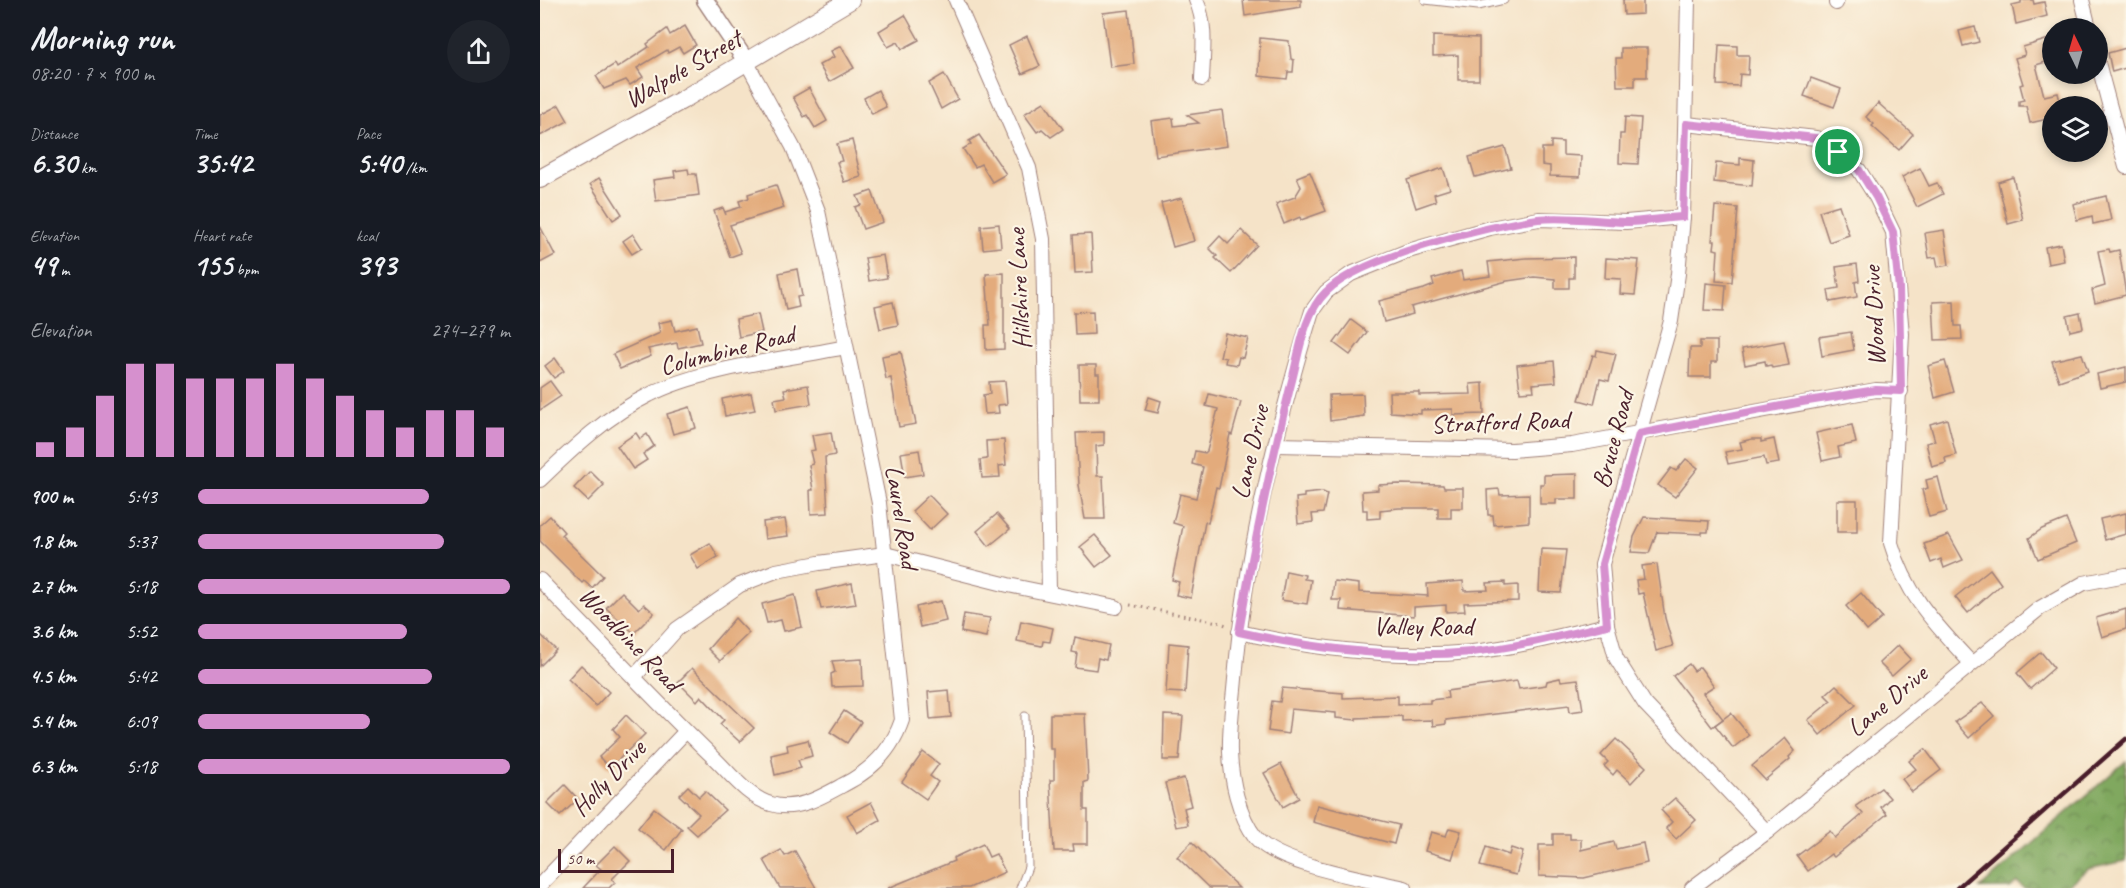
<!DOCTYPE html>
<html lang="en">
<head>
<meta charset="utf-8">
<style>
  body { margin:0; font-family:Caveat,sans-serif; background:#20242c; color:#f1f3f6; height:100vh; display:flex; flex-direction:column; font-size:22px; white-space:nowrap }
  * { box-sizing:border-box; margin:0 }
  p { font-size:20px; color:#9ea1a6 }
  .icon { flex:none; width:33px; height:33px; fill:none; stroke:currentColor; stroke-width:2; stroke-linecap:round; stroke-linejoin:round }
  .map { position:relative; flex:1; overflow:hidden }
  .details { display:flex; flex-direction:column; background:#171b24; width:540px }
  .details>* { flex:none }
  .needle { width:39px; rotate:355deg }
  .tools { position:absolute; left:1502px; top:18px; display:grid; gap:12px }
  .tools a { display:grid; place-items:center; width:66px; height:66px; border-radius:50%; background:#171b24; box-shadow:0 3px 9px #0003; font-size:30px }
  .scale { position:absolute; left:18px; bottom:15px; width:116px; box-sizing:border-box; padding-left:6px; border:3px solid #4a1f2b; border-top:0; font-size:16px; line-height:21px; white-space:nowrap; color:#4a1f2b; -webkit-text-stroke:4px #fcf5e5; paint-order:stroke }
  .pin { position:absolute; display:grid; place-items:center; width:51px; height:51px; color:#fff; margin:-26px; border:3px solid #fff; border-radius:50%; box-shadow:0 2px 6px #0007 }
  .round { display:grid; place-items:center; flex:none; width:63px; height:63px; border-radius:32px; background:#20242c }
  .summary { display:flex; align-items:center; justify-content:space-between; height:102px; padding:0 30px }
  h1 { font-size:33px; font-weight:700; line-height:45px }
  .figures { display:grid; grid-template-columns:repeat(3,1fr); gap:9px; height:102px; padding:6px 30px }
  .figures div { display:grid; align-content:center }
  .figures b { font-size:30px; font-weight:700 }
  .figures small { font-size:16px; font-weight:400 }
  .figures p { font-size:16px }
  .chart { height:168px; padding:12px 30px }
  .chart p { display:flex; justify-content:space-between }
  .chart svg { width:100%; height:108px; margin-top:6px; stroke:#d690ce; stroke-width:6 }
  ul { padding:0 30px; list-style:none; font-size:20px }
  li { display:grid; grid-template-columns:96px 72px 1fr; align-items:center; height:45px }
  li i { height:15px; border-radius:8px; background:#d690ce }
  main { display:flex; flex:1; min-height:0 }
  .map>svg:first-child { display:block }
  .forest { fill:url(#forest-crowns); stroke:#656445; stroke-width:1.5 }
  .building { fill:#e3ab7c }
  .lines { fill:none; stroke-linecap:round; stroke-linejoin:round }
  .service-casing { stroke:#a0817a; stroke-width:9 }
  .minor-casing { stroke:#a0817a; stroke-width:16 }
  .tertiary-casing { stroke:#a0817a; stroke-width:19 }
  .secondary-casing { stroke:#a0817a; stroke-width:20 }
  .path { stroke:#a0817a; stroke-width:3; stroke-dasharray:1.5 4.5; stroke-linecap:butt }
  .service { stroke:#fff; stroke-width:7 }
  .minor { stroke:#fff; stroke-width:14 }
  .tertiary { stroke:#fff; stroke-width:16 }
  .secondary { stroke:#fff; stroke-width:18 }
  .rail { stroke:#4a1f2b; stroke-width:4.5 }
  .route-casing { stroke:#fff; stroke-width:12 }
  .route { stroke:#d690ce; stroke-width:8 }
  .labels { text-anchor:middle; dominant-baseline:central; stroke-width:4.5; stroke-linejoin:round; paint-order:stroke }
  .street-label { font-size:26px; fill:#4a1f2b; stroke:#fcf5e5 }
</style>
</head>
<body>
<main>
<section class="details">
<div class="summary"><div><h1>Morning run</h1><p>08:20 · 7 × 900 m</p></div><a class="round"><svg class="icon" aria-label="share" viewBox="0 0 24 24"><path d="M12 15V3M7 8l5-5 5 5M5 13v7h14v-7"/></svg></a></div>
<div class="figures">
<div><p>Distance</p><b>6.30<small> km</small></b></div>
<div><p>Time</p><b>35:42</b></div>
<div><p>Pace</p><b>5:40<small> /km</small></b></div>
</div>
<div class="figures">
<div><p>Elevation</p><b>49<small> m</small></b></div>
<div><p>Heart rate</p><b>155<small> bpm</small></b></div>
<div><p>kcal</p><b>393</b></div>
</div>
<div class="chart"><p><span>Elevation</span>274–279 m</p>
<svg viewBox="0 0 160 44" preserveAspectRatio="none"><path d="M5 44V38M15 44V32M25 44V19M35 44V6M45 44V6M55 44V12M65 44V12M75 44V12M85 44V6M95 44V12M105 44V19M115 44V25M125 44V32M135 44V25M145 44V25M155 44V32"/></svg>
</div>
<ul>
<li><b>900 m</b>5:43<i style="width:74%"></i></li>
<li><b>1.8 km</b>5:37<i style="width:79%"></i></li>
<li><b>2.7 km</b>5:18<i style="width:100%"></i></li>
<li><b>3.6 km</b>5:52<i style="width:67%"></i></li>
<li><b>4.5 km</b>5:42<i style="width:75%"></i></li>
<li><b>5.4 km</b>6:09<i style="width:55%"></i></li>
<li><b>6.3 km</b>5:18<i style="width:100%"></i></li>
</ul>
</section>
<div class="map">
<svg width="1586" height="888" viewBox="0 0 1586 888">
  <defs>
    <pattern id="forest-crowns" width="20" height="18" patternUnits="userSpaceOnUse" patternTransform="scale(1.5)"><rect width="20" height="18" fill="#80a85f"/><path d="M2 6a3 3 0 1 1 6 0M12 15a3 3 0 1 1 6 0" fill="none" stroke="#6b884f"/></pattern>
  </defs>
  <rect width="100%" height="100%" fill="#fcf5e5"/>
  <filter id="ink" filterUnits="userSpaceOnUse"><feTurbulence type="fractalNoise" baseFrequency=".0167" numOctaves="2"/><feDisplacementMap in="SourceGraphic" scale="12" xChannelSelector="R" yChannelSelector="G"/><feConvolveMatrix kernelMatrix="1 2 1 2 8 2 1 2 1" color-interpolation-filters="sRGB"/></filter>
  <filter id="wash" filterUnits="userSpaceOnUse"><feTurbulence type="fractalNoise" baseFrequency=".008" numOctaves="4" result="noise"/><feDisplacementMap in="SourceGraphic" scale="24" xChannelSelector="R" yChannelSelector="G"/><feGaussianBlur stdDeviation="1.35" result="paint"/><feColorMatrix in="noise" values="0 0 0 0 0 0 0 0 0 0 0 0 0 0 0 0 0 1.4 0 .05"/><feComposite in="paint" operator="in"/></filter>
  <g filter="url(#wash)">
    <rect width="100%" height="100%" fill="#f5e3c8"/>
    <polygon class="forest" points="1586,761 1586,861 1548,869 1524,888 1484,888 1477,882 1470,888 1440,888"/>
    <g id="blocks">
      <g class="building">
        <polygon points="703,0 761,0 761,7 705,16"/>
        <polygon points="1083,0 1103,0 1103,14 1084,15"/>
        <polygon points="1481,0 1493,0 1494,4 1504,2 1507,16 1476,24 1472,5 1481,3"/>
        <polygon points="589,10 594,64 570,67 563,13"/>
        <polygon points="365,15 379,40 362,49 358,42 348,47 339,31"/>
        <polygon points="145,26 156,45 143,53 139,47 128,53 127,50 97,68 103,77 90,85 86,80 64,89 56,76 75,64 77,68 109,47 107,44 127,29 130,35"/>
        <polygon points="1435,27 1439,42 1423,46 1419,31"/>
        <polygon points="487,36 500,66 482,74 469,45"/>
        <polygon points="893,36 939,38 939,80 918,80 918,55 893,56"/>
        <polygon points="720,38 749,41 751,59 754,60 753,72 748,72 747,79 719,76"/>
        <polygon points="1512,38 1512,60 1496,65 1504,96 1518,93 1521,106 1512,106 1512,118 1490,123 1486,106 1479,106 1479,101 1484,100 1480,85 1483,84 1475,58 1485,55 1483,47"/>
        <polygon points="1179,45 1197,46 1197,55 1209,55 1208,75 1200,74 1199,86 1177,85"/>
        <polygon points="301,46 314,68 289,82 279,65 294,57 291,51"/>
        <polygon points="1081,48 1107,48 1107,77 1095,77 1095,86 1077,86 1076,58 1081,58"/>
        <polygon points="1586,48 1586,68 1572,72 1568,53"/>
        <polygon points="404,74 418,99 401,109 389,83"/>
        <polygon points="1271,78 1301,89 1294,107 1264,96"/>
        <polygon points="269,88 287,121 275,128 267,115 264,117 253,97"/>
        <polygon points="338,90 346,107 332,114 324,98"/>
        <polygon points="504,102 523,129 511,137 502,129 497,132 484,114"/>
        <polygon points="1338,103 1373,134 1359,150 1332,126 1334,124 1326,117"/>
        <polygon points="19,105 28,121 0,136 0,115"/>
        <polygon points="682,110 687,146 616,156 611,121 633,118 634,126 659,123 647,115"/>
        <polygon points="1085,117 1101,118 1098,164 1079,163 1080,134 1084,134"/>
        <polygon points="439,135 466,174 452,182 441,164 435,167 423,149 431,144 429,141"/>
        <polygon points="312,140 321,177 304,182 297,162 302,161 297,144"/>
        <polygon points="1011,141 1023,142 1023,155 1041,156 1040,177 1010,176 1010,166 1002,165 1002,148 1011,148"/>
        <polygon points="965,147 971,168 935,177 929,157"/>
        <polygon points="1200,158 1214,160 1212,186 1174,182 1176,163 1200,165"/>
        <polygon points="903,168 910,189 894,194 896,201 876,208 867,180"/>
        <polygon points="1380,168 1389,186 1397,183 1403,194 1377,207 1362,177"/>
        <polygon points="148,169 149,174 156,174 159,195 116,201 113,180 135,177 134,171"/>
        <polygon points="770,172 786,211 761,220 760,217 744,224 736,204 755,197 761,187 757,177"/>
        <polygon points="1473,177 1483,220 1468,224 1458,182"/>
        <polygon points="59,178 82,214 73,220 50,184"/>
        <polygon points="236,185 244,208 190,225 201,253 190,257 174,211 183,208 186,215 185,212 201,207 199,201 209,198 208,194"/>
        <polygon points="332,191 343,222 323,229 315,207 321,205 317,196"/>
        <polygon points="1566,196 1571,220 1553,224 1552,216 1537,220 1533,204"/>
        <polygon points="642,198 654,241 633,247 621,203"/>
        <polygon points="1299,205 1309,235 1289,242 1279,211"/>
        <polygon points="1175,206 1198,208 1192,282 1176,281 1178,250 1174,249 1175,241 1172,241"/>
        <polygon points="459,224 461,247 443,249 441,226"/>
        <polygon points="0,226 15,255 0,263"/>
        <polygon points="701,230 717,245 691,273 675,258 677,256 669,248 680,236 688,244"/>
        <polygon points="1404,230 1409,265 1398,267 1396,257 1389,258 1385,233"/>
        <polygon points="93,234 102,248 92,254 83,241"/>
        <polygon points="551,234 553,272 535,273 533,235"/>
        <polygon points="1521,244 1524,261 1508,264 1505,247"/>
        <polygon points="1569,249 1570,252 1579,250 1586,295 1555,303 1552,290 1565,286 1558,251"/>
        <polygon points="343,255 347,278 329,281 325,258"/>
        <polygon points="1034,257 1034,278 1029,278 1029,288 1015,288 1015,279 994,277 967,281 871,307 873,314 844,322 839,301 884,289 894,285 892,279 921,271 923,280 950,276 948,262 986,258"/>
        <polygon points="1066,258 1099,260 1095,295 1080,294 1081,279 1065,278"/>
        <polygon points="1317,264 1319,281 1315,282 1317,297 1290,302 1288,290 1299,288 1296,267"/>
        <polygon points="257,269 262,296 257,297 259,307 246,310 239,273"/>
        <polygon points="464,273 464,349 446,350 445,325 450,325 446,274"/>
        <polygon points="1166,283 1186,285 1184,311 1164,310"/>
        <polygon points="1414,301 1415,326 1421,326 1422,339 1395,340 1393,302"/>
        <polygon points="353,302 358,325 340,329 335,306"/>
        <polygon points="553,311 554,334 535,335 534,312"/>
        <polygon points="1540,313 1543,328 1530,331 1527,316"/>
        <polygon points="218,314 222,332 199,337 196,319"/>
        <polygon points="132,320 135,331 157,326 161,343 138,348 137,343 108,349 111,356 80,369 73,354 120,333 118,323"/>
        <polygon points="811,320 827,332 810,355 794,343"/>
        <polygon points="1311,332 1314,350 1282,356 1279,337"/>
        <polygon points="685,333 708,338 703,358 699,357 697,365 685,363 686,358 680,357"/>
        <polygon points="1160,341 1177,341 1177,362 1171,362 1171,377 1149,377 1150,348 1160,348"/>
        <polygon points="1244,341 1249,365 1232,368 1231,365 1226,366 1225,361 1205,365 1202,349"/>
        <polygon points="1057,350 1076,354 1069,381 1060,379 1054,404 1039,400 1053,355 1056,356"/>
        <polygon points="361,352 376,424 359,427 351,378 346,379 342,356"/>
        <polygon points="1542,354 1548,371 1519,381 1512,361"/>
        <polygon points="15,358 24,371 14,378 5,366"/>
        <polygon points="1014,361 1016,382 993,384 994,391 980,392 977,365"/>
        <polygon points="1405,361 1414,392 1395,398 1388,366"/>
        <polygon points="539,365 556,365 556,374 559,374 559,400 540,400"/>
        <polygon points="1586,367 1586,382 1560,388 1557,374"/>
        <polygon points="10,381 21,396 0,410 0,388"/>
        <polygon points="465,381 467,404 458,405 459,413 445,414 443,395 450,394 449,382"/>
        <polygon points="943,383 944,414 913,415 913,409 881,410 881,414 850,412 849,392 879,392 879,395 931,394 930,384"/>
        <polygon points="268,385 271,404 236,410 234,399 246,397 244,389"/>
        <polygon points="211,393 215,410 185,416 182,399"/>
        <polygon points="669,394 701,402 692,435 690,434 679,488 676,487 668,523 665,522 651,598 636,595 639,582 632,580 643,526 633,523 640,494 656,498 663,467 652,464 655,451 665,453 667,451 678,409 666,406"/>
        <polygon points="823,394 824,416 790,421 789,395"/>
        <polygon points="609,397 621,401 618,413 605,410"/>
        <polygon points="150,407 156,428 133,434 127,414"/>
        <polygon points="1407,419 1416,455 1405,458 1406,463 1392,467 1386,443 1395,441 1390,424"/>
        <polygon points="1312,425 1316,443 1298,447 1300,457 1282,461 1276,433"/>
        <polygon points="291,432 295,455 285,457 288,513 271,514 270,490 273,490 269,465 273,464 270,451 275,450 272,435"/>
        <polygon points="564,432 564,445 556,446 557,476 563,476 565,519 545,519 539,485 536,433"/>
        <polygon points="96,433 100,439 107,434 114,446 103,454 107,460 93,469 77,446"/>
        <polygon points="1212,439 1221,439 1221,442 1234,439 1239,463 1226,465 1224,457 1188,464 1185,452 1202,449 1200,442"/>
        <polygon points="464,440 466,465 459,466 460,477 442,478 440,460 447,459 446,441"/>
        <polygon points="379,450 383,474 365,477 361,453"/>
        <polygon points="1146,459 1158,468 1135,497 1118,485 1131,468 1136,471"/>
        <polygon points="50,471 64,485 48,501 34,488"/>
        <polygon points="1037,474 1037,499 1016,499 1016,504 1000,504 1000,484 1004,484 1004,475"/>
        <polygon points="1398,477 1407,512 1389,517 1382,490 1388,488 1386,480"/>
        <polygon points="859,484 903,485 904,488 923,488 923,508 911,508 911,518 898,518 898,508 859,508 840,510 840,518 827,519 827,510 823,510 822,491 838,490 838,485"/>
        <polygon points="959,489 960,495 989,494 989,522 954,525 953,515 948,515 947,490"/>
        <polygon points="783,492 787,494 783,513 772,514 773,522 758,524 756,498 764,497 764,494"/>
        <polygon points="389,495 407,514 390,530 372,511"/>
        <rect x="1297" y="500" width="20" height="32"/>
        <polygon points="1586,513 1586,534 1565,540 1560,519"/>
        <polygon points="457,514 470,529 449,546 437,531"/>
        <polygon points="10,516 24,532 21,535 63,576 52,588 44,581 42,583 0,541 0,525"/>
        <polygon points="1104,517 1169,521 1168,532 1162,532 1162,534 1117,532 1109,553 1091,552 1094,537"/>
        <polygon points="245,519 248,536 225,539 223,522"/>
        <polygon points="1526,519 1536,543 1498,559 1489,538 1502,529"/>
        <polygon points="555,535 572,555 556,567 540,547"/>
        <polygon points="1409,535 1423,560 1404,568 1401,559 1391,563 1384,544"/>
        <polygon points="170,543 178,557 158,569 150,555"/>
        <polygon points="1001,549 1026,550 1021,593 999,592"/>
        <polygon points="1117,564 1125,618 1133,646 1116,651 1103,593 1098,594 1096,580 1104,579 1102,566"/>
        <polygon points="1450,569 1461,584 1428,613 1415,597"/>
        <polygon points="746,571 765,575 764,579 771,580 767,604 741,600"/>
        <polygon points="794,581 819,584 819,592 888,596 887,584 923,581 924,591 948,590 947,583 965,582 965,586 978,585 978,601 924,603 925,611 906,612 906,605 874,607 874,616 800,610 801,600 792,600"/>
        <polygon points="312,583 316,604 281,609 277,591"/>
        <polygon points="82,592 99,609 104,604 114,613 94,633 66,608"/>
        <polygon points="1321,593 1342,618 1327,631 1306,606"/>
        <polygon points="255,595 262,627 244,631 241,620 227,623 222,604"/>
        <polygon points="401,601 406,621 380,627 376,607"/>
        <polygon points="1586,609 1586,629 1562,637 1556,618"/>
        <polygon points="424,614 450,618 446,637 421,632"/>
        <polygon points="195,618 209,633 180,661 168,649"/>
        <polygon points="481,621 513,628 510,642 503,641 502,646 477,641"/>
        <polygon points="0,634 16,650 0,666"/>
        <polygon points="535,637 569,645 566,660 558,658 556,670 535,667 537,653 532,652"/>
        <polygon points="629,643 648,645 645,693 626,692"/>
        <polygon points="1358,645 1371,659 1352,676 1339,663"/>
        <polygon points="1501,652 1514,668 1490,689 1477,673"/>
        <polygon points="322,659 323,686 292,687 291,674 295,672 292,661"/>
        <polygon points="1149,664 1154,671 1160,667 1174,686 1163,693 1183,719 1172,727 1133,676"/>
        <polygon points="41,665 69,692 56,706 28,679"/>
        <polygon points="152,668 214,728 200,742 180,724 184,720 161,696 157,701 138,682"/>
        <polygon points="1020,678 1021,681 1038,679 1043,710 1030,712 1029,705 906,720 906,724 893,726 892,720 862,721 862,716 816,718 816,720 796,718 796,713 751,709 748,734 728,731 732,701 740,702 742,688 803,693 803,698 858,696 858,704 890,703 890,700 908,698 907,691 977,681 979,689 1006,685 1007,681"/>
        <polygon points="1296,685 1316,705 1280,735 1268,720 1291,701 1285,695"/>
        <polygon points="409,690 411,717 390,719 388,692"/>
        <polygon points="1442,703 1454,716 1429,738 1415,722"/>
        <polygon points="304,711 321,722 307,743 290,732"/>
        <polygon points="1191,713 1209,735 1193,748 1175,725"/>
        <polygon points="510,714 545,714 548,781 544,782 544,810 548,810 548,844 533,844 534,851 514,851 510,780 514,780 514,749 510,749"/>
        <polygon points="86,715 105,734 70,768 59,757 80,737 73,729"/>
        <polygon points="624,715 643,716 639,760 623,760"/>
        <polygon points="1245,738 1255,751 1249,757 1250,759 1225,780 1212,766"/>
        <polygon points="1076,739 1106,767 1091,783 1077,770 1073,775 1064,766 1068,762 1061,755"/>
        <polygon points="268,740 272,756 258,760 261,768 235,775 231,755 248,751 247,745"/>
        <polygon points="1385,749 1401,770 1372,792 1362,779 1376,769 1369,761"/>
        <polygon points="383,752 399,764 390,776 398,782 386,799 362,782"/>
        <polygon points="741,764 759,798 743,807 724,773"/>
        <polygon points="644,778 651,806 644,808 648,825 636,827 625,783"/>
        <polygon points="25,785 38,799 20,816 7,803"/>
        <polygon points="148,786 159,797 165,791 185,810 157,835 147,826 159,814 139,795"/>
        <polygon points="1341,788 1350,798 1341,807 1347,814 1294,857 1291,854 1268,871 1257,856 1290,831 1295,838 1323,814 1316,806"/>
        <polygon points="1135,798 1156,820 1136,839 1126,828 1132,822 1121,810"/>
        <polygon points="331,802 340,820 317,833 307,815"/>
        <polygon points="777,805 859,825 854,844 773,822"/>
        <polygon points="114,808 142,829 126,850 98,828"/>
        <polygon points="909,828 921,831 912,859 885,851 891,832 906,836"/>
        <polygon points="1013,834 1030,834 1030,839 1041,839 1041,850 1074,842 1076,849 1103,843 1107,863 1044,878 999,876 999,845 1013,845"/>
        <polygon points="652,842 680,870 699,888 669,888 637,857"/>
        <polygon points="443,844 449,857 456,854 465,872 429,888 348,888 414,861 413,858"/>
        <polygon points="75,846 90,861 72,879 75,882 69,888 43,888 61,869 56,865"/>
        <polygon points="946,847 969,855 971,848 983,852 976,875 940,866"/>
        <polygon points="241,850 245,856 255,851 276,888 240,888 224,860"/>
      </g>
    </g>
  </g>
  <g filter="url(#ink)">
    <use href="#blocks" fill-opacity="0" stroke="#a0817a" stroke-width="1.5"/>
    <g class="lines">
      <g class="service-casing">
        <g id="service">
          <polyline points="885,0 938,6 964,0"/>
          <polyline points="480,888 488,867 485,716"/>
        </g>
      </g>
      <g class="minor-casing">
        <g id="minor">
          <polyline points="416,0 489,168 503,239 509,591"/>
          <path d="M 656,0 C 667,24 663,53 662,79"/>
          <polyline points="1148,0 1143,217 1138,274 1131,321 1062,564 1067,625 1076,658 1105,704 1227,832"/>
          <polyline points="1542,0 1549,28"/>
          <polyline points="1296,3 1297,0"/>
          <polyline points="1557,59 1586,167"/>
          <path d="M 1146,124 L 1276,138 L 1298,152 L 1319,170 L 1336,197 L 1353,232 L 1362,334 L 1351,543 C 1366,595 1395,624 1431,663"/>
          <polyline points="736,445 972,450 1032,445 1336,390 1361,391"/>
          <path d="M 0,480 C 33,448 68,415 109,395 C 161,368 247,359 306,347"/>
          <path d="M 0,580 C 57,639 113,699 172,756 C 189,772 207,797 231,804 C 256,812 281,797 303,785 C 331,771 352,750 362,720 L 339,503 L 278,211 L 253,147 L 206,61"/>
          <path d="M 699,632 C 775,649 854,659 932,652 C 978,647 1023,635 1067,625"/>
          <polyline points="94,677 137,629 200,585 236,571 279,563 345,554 468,585 576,607"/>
          <polyline points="0,885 146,731"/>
          <path d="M 865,888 C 830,880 738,865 716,838 C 698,815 691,779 690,752 C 689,728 693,703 695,679 C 705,555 736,430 772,311 L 786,292 L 811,274 L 868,251 L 950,228 L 999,219 L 1086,222 L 1143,217"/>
          <polyline points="1152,888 1227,832 1500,608 1544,583 1586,575"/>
        </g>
      </g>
      <g class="tertiary-casing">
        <polyline id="tertiary" points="165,0 206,61"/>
      </g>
      <g class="secondary-casing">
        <polyline id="secondary" points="0,179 142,100 310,0"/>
      </g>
      <polyline class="path" points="590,605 678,622 686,625"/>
      <use href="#service" class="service"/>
      <use href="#minor" class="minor"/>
      <use href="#tertiary" class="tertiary"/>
      <use href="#secondary" class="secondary"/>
      <polyline class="rail" points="1417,888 1586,739"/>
    </g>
  </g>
  <g class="lines" filter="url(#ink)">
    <g class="route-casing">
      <path id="route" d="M 1146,124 L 1276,138 L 1298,152 L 1319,170 L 1336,197 L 1353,232 L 1359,288 L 1361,391 L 1336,390 L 1262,402 L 1099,434 L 1062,564 L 1067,625 C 1023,635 978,647 932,652 C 854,659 775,649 699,632 C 713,549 730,466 751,384 C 759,355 763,314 786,292 C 820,257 948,226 998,219 C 1027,216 1055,221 1084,222 C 1103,222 1123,218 1143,217 Z"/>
    </g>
    <use href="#route" class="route"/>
  </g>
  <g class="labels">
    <g class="street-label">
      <text transform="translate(143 69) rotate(-30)">Walpole Street</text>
      <text transform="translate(479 289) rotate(-93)">Hillshire Lane</text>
      <text transform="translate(1334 316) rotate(-93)">Wood Drive</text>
      <text transform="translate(187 350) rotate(-14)">Columbine Road</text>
      <text transform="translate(960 422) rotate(-2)">Stratford Road</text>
      <text transform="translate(1073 439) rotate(-75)">Bruce Road</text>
      <text transform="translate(710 452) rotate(-77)">Lane Drive</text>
      <text transform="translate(362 517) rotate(81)">Laurel Road</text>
      <text x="883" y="626">Valley Road</text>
      <text transform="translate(90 639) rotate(46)">Woodbine Road</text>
      <text transform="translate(1347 701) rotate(-40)">Lane Drive</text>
      <text transform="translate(68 778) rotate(-46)">Holly Drive</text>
    </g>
  </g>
</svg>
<div class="tools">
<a><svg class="needle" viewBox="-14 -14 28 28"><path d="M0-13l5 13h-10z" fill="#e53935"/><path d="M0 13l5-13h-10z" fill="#9ea1a6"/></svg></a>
<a><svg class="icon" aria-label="layers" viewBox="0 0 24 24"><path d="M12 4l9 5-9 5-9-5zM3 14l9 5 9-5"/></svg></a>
</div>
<div class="scale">50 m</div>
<div class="pin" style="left:1298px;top:152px;background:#1e9e55"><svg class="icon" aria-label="arrive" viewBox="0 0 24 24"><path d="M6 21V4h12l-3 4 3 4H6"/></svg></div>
</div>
</main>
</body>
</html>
